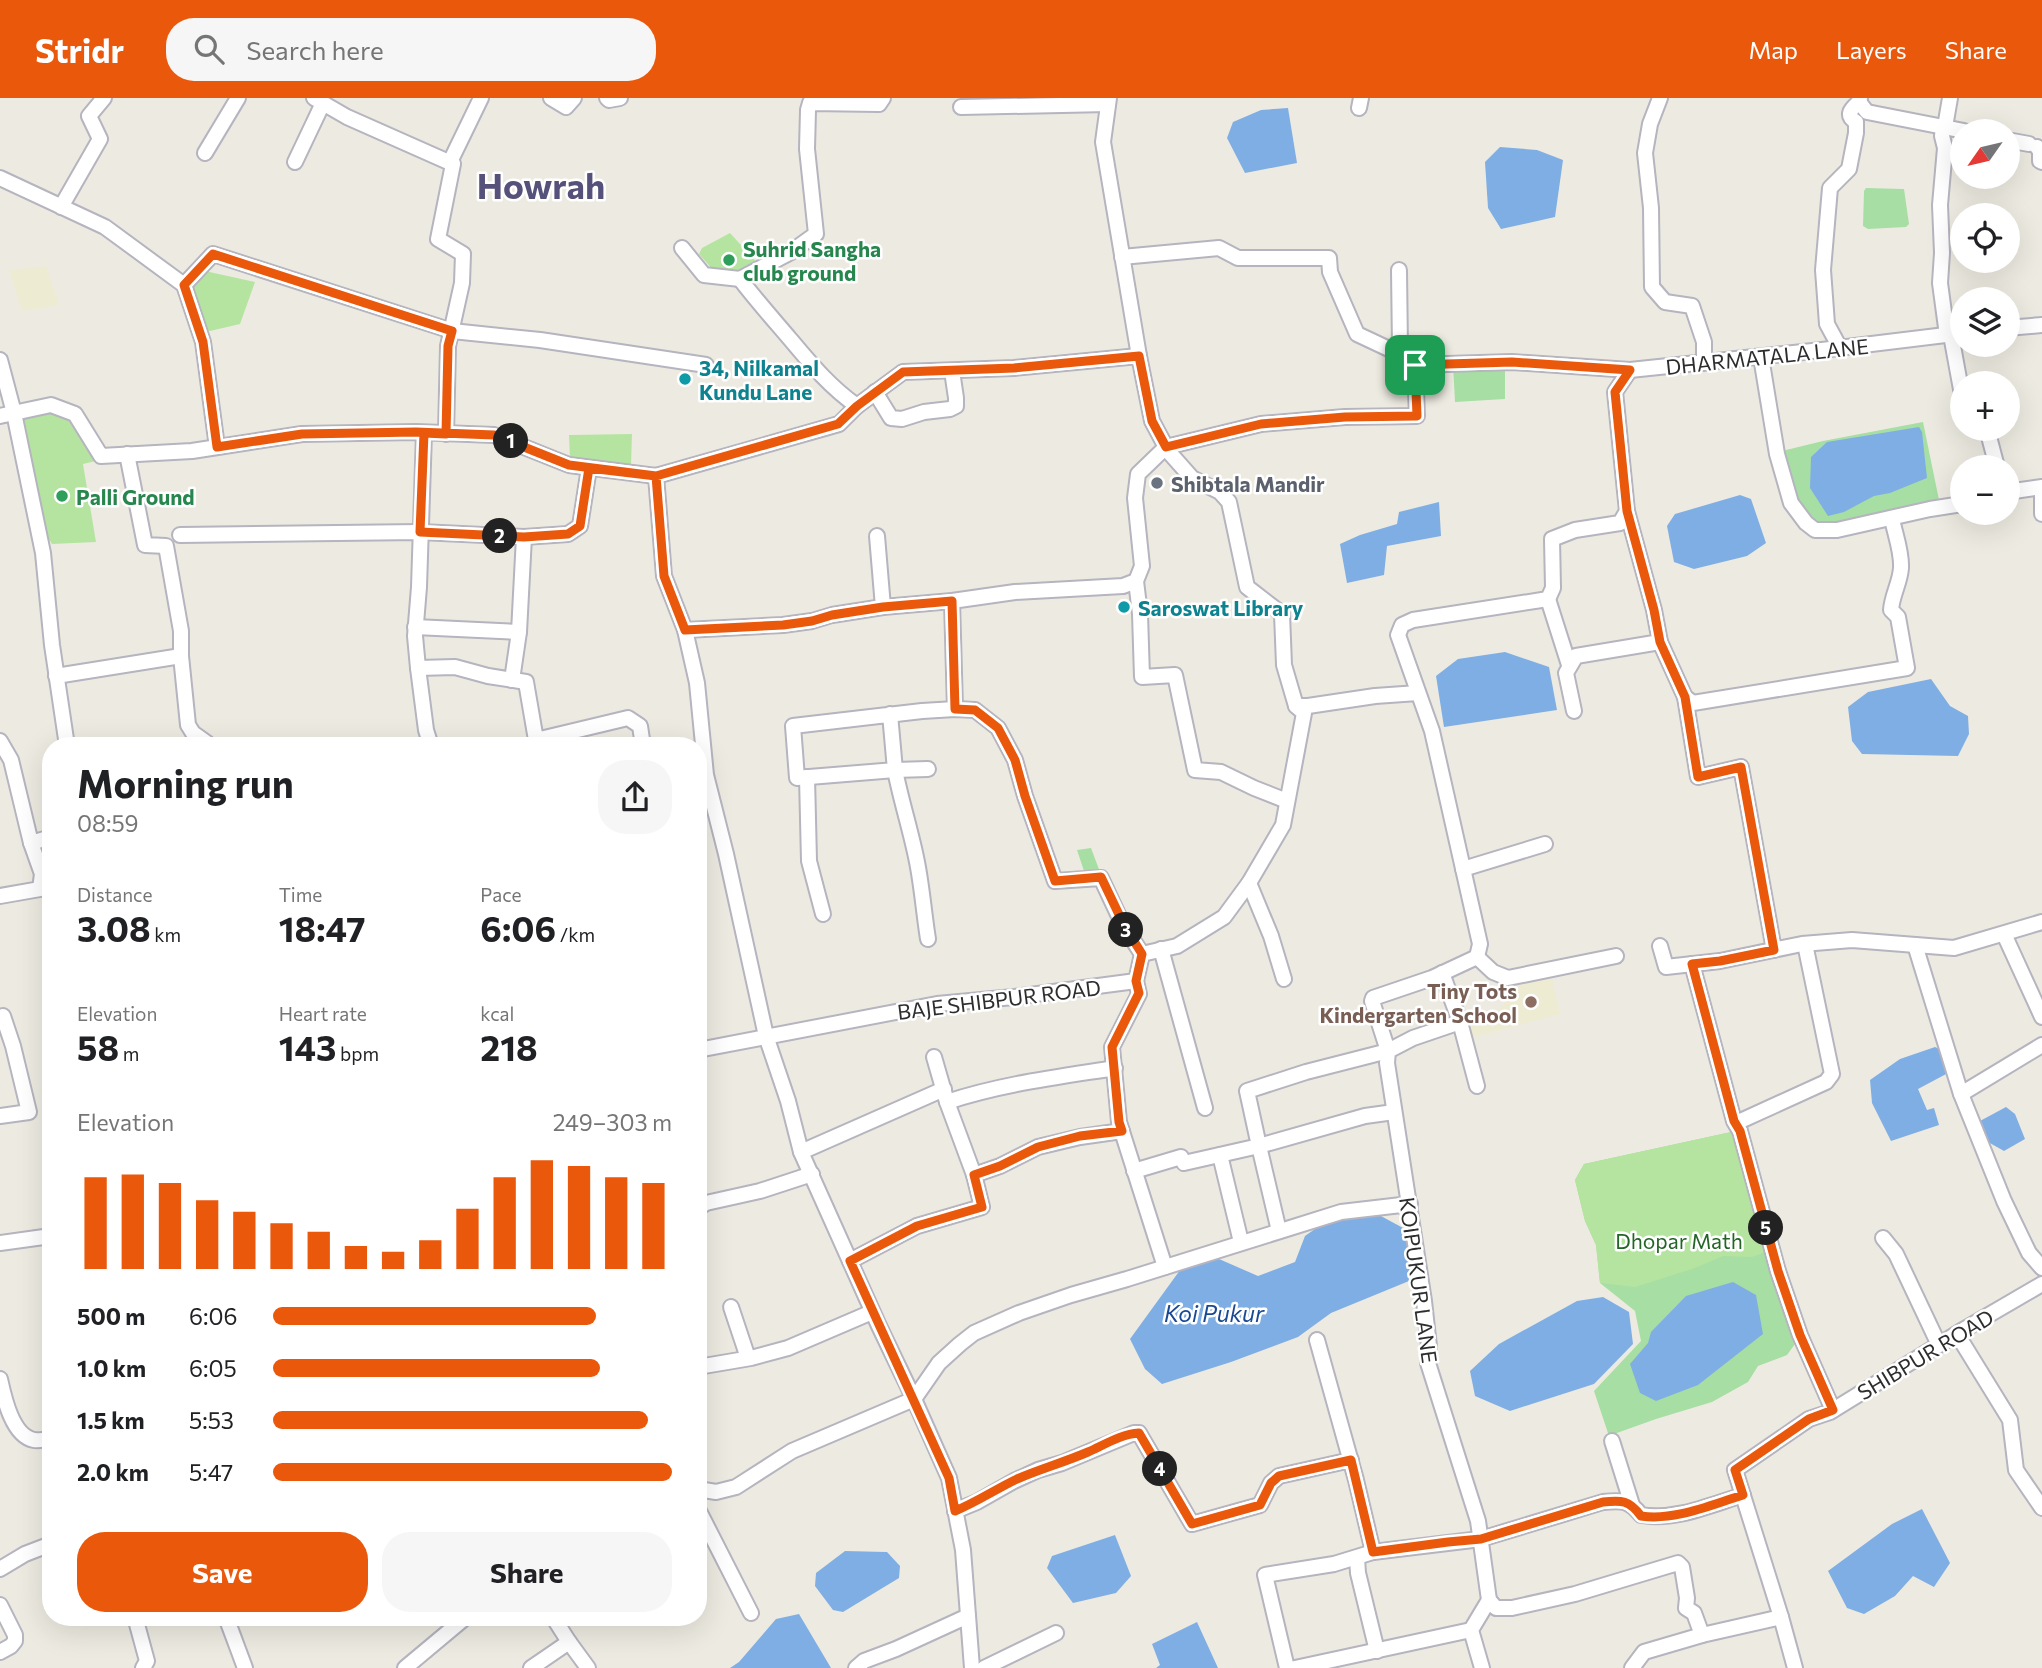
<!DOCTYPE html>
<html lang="en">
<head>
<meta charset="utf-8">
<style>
  body { margin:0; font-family:Commissioner,sans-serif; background:#f6f6f6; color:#202124; height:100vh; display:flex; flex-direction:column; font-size:26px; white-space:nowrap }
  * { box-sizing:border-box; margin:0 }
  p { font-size:23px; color:#757577 }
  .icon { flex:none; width:38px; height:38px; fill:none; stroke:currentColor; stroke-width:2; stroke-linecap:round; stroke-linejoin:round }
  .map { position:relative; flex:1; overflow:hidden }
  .drawer { position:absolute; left:42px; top:639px; width:665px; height:889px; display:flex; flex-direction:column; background:#fff; border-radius:28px; box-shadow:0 7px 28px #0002 }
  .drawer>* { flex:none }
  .needle { width:46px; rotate:236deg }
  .tools { position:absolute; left:1950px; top:21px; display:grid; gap:14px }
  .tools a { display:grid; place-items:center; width:70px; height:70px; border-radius:50%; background:#fff; box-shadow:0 7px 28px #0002; font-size:35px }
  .pin { position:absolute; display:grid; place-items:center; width:60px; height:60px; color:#fff; margin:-30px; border-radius:14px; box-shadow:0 4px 10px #0006 }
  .km { position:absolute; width:35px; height:35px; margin:-18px; border-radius:50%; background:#222; color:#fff; font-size:19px; line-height:35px; text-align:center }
  .round { display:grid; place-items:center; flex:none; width:74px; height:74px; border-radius:28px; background:#f6f6f6 }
  .summary { display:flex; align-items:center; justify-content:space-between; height:119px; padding:0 35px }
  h1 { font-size:38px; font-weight:700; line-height:52px }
  .figures { display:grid; grid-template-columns:repeat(3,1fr); gap:10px; height:119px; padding:7px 35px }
  .figures div { display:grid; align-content:center }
  .figures b { font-size:35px; font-weight:700 }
  .figures small { font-size:19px; font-weight:400 }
  .figures p { font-size:19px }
  .chart { height:196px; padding:14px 35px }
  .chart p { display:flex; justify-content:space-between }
  .chart svg { width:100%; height:126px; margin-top:7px; stroke:#ea580c; stroke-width:6 }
  .button { display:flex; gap:14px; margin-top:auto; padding:14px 35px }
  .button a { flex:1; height:80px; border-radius:28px; background:#ea580c; color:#fff; font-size:28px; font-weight:700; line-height:80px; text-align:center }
  .button a+a { background:#f6f6f6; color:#202124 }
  ul { padding:0 35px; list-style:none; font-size:23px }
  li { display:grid; grid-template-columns:112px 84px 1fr; align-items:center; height:52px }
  li i { height:18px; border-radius:9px; background:#ea580c }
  header { display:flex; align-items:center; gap:42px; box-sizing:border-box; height:98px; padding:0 35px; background:#ea580c; color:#fff }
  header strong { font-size:33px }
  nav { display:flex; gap:38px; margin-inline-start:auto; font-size:24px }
  .search { width:490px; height:63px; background:#f6f6f6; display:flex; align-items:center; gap:18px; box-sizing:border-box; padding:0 24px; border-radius:28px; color:#757577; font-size:26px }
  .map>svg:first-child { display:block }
  .education { fill:#edebd2 }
  .green { fill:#a7dea3 }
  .pitch { fill:#b5e4a0 }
  .water { fill:#7faee4 }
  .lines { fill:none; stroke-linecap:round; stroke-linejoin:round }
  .street-casing { stroke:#b5b4bf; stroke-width:18 }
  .street { stroke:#fff; stroke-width:14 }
  .route-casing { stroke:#fff; stroke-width:14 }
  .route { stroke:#ea580c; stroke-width:9 }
  .leisure-dot { fill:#2e9e5b; stroke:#fff; stroke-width:2.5 }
  .culture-dot { fill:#0f9aa8; stroke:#fff; stroke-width:2.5 }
  .worship-dot { fill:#6b7280; stroke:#fff; stroke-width:2.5 }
  .education-dot { fill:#8d6e63; stroke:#fff; stroke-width:2.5 }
  .labels { text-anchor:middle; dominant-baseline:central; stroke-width:5; stroke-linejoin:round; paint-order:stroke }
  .leisure-label { font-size:21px; font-weight:bold; fill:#27864d; stroke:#fff; text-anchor:start }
  .street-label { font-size:21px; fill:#2d2d2d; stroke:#fff }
  .culture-label { font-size:21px; font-weight:bold; fill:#0d838f; stroke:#fff; text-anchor:start }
  .worship-label { font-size:21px; font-weight:bold; fill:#5b616d; stroke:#fff; text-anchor:start }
  .education-label { font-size:21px; font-weight:bold; fill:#785e54; stroke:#fff; text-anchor:end }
  .park-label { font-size:21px; fill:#226526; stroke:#fff }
  .water-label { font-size:23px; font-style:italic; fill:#1a4994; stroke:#fff }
  .town-label { font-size:35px; font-weight:bold; fill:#55517a; stroke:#fff }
</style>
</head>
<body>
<header>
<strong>Stridr</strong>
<div class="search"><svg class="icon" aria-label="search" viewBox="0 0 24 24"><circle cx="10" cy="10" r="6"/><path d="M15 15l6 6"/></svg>Search here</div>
<nav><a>Map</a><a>Layers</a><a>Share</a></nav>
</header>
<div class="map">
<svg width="2042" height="1570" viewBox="0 0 2042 1570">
  <rect width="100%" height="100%" fill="#edebe1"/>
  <g class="education">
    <polygon points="46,168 59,207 22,213 9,172"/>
    <polygon points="1551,876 1560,916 1471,940 1466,920 1500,911 1510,898 1511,885"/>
  </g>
  <g class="green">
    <polygon points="1866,90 1904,91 1909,126 1906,129 1868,131 1863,128 1864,93"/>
    <polygon points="1453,266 1505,270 1505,301 1455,304"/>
    <polygon points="1923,324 1939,402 1833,427 1816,426 1795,401 1782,353 1823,343"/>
    <polygon points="1091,750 1100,774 1085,776 1077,752"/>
    <polygon points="1731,1034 1737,1044 1795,1246 1787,1257 1758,1268 1748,1284 1712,1304 1656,1321 1614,1336 1608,1335 1594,1293 1641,1243 1635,1213 1600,1185 1596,1147 1585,1123 1575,1082 1584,1066"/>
  </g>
  <g class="pitch">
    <polygon points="730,135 760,168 740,176 714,173 699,156 702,150"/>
    <polygon points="205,173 255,184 240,226 210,233 204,231 189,187"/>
    <polygon points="49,311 73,322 100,362 83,366 96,444 52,446 42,430 19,317"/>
    <polygon points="632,336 631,367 570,362 569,337"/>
    <polygon points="1731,1034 1737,1044 1768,1153 1752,1159 1723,1158 1695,1170 1635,1189 1600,1185 1596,1147 1585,1123 1575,1082 1584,1066"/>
  </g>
  <g class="water">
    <polygon points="1288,10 1297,65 1245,75 1227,40 1233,24 1261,12"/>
    <polygon points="1500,49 1537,52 1563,62 1555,119 1501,131 1488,110 1485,64"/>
    <polygon points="1919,329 1922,334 1927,380 1890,395 1874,398 1844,414 1828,418 1810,390 1811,359 1827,344"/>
    <polygon points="1740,397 1751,401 1766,445 1747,458 1694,471 1674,464 1667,428 1675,416"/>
    <polygon points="1439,404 1441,438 1387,448 1384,477 1347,485 1340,446 1360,437 1397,426 1399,414"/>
    <polygon points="1505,554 1549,569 1557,612 1444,629 1436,578 1458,561"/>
    <polygon points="1931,581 1950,608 1968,618 1969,636 1958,658 1862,656 1852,643 1848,609 1868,594"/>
    <polygon points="1935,949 1944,953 1948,975 1918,991 1927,1012 1934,1010 1939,1027 1891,1043 1872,1005 1870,982 1900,961"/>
    <polygon points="2006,1009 2015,1016 2025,1041 2004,1053 1988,1044 1980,1023"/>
    <polygon points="1379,1117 1405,1131 1410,1161 1409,1183 1331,1215 1298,1239 1231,1264 1162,1286 1145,1271 1130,1241 1183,1168 1219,1161 1258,1178 1295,1164 1305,1138 1325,1124"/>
    <polygon points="1733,1184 1756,1197 1763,1236 1698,1287 1656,1303 1640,1295 1630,1266 1648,1245 1651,1234 1686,1198"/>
    <polygon points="1603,1199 1629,1214 1633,1246 1594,1286 1510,1313 1475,1298 1470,1273 1499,1246 1577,1203"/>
    <polygon points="1922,1411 1950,1465 1934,1489 1913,1478 1895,1498 1864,1516 1847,1510 1828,1473 1892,1426"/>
    <polygon points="1115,1437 1131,1478 1116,1495 1073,1505 1047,1470 1052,1458"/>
    <polygon points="845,1453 887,1454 900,1468 899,1480 843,1514 833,1512 815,1488 816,1475"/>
    <polygon points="799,1516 831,1570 730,1570 739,1564 776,1521"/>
    <polygon points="1197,1524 1218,1570 1156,1570 1160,1567 1152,1546"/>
  </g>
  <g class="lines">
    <g class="street-casing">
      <g id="street">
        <polyline points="314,0 347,19 453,66 438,141 463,156 462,185 448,248 446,336"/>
        <polyline points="551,0 566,9 574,0"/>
        <polyline points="607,0 609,2 620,0"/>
        <polyline points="1660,0 1650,26 1645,55 1651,110 1652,189 1665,204 1692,208 1704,244 1704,265"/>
        <polyline points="1859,4 1867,14 1964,33"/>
        <polyline points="961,9 1108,6"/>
        <polyline points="1359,10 1361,0"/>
        <polyline points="1943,29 1942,38 1945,50 1940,107 1942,155 1940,185 1947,237"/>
        <polyline points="1945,29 1950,0"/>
        <polyline points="2007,42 2029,46"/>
        <polyline points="2037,49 2040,53 2040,63 2042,64"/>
        <polyline points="205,55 238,0"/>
        <polyline points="295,64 323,5"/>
        <polyline points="450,64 481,0"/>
        <polyline points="0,80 105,129 184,187 203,244 217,349"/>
        <polyline points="61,109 100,41 89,18 104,0"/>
        <polyline points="682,150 704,177 740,181 791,154 816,136 807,51 808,12 810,5 879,6 883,0"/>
        <polyline points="1122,159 1219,150 1238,160 1329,160 1330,174 1357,236 1391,252 1411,252 1415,267"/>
        <polyline points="1399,172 1400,251"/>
        <path d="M 740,181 C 756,202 773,221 790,241 C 811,266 830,289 857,308"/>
        <polyline points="184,187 213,156 452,233 540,242 706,267"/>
        <polyline points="2007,230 2042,227"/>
        <polyline points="1951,237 1962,297"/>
        <path d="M 1840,250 L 1827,226 L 1823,172 L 1830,90 L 1849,71 L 1856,35 L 1856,24 C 1845,17 1851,11 1859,4 L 1860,0"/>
        <polyline points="1761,259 1777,356 1791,405 1806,425 1815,432 1837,432 1930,411 1962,406"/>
        <polyline points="0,262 14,315 43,455 52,547 67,648"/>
        <polyline points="875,294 891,320 902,321 924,314 950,311 956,308 956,300 952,273"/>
        <polyline points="0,318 51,307 75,316 101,358 192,353 302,336 416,334 494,337 569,367 656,378 839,326 857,308 903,274 1014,270 1139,258"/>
        <polyline points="1987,331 1997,369"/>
        <polyline points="424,335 419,489 415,538 418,570 455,569 488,578 526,584 536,642 628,620 640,628 643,648"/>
        <polyline points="656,378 664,478 685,532 697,585 706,677 726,756 766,938 788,1003 801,1054 879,1228 914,1301 792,1353 736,1389 716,1394 698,1391"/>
        <polyline points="2042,391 2042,416"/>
        <polyline points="2007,394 2042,389"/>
        <polyline points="180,437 420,434 524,439 519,534 415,529"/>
        <polyline points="877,438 883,509"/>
        <polyline points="524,439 568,436 580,428 589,370"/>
        <polyline points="1136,483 1140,516 1142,579 1175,577 1195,672 1221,674 1254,690 1287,703"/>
        <polyline points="1548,501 1569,567"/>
        <polyline points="952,503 955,611"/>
        <polyline points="685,532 783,527 812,523 832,517 883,509 952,503 1015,494 1123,488 1136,483 1142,468 1135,400 1138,376 1166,349 1261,326 1345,319 1417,318 1415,267 1512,264 1630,272 1822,252 1962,235"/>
        <path d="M 1660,544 L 1685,599 L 1693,605 L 1907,570 L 1898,519 L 1891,512 C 1892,497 1900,485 1901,470 C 1902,454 1895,436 1892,421"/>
        <polyline points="181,558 188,627 193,635 207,645 208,648"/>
        <polyline points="418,570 426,632 431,648"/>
        <polyline points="56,578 181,558 181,533 166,448 145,447 127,356"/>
        <polyline points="512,582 519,534"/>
        <polyline points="1685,599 1698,679 1741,669 1774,852"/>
        <polyline points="1296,608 1308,608 1375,598 1418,595"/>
        <polyline points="1574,613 1566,575 1576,558 1660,544 1654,512 1627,413 1615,294 1630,272"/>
        <polyline points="890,616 895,672 797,680 793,628 922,613 955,611 975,612 998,630 1015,662 1025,698 1055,783 1101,780 1123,827 1142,856"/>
        <polyline points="0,643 11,662 31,745 51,739"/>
        <polyline points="807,679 809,763 823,816"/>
        <polyline points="1463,771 1545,746"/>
        <polyline points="1249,785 1271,838 1284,881"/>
        <polyline points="0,798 40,791 42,776 31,745"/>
        <polyline points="2004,836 2042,919"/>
        <path d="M 928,841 C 924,816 922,789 917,764 C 911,733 901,703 895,672 L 928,671"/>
        <polyline points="1915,847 1961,996 2004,1103 2029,1155 2042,1170"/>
        <polyline points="1660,848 1666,869 1720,863 1802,846 1852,842 1954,850 2042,824"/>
        <polyline points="1161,851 1205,1010"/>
        <polyline points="1477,859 1493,874 1508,880 1616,858"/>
        <polyline points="1692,866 1734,1023 1740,1033 1778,1173 1800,1237 1833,1312"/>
        <polyline points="1442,875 1460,924 1413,940 1388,953 1387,965 1424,1203 1429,1248 1428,1265 1478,1423 1489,1502 1471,1532 1482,1570"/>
        <polyline points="1136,883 1139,896 1112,949 1119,1024 1165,1169"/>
        <polyline points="1460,924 1477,988"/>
        <polyline points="698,952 937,906 1014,899 1136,883 1142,856 1177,848 1224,819 1249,785 1283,727 1304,615 1296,608 1284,567 1282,516 1247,489 1229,404 1220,394 1192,380 1168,353 1152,323 1139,258 1103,44 1109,0"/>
        <polyline points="1961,996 2042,947"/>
        <path d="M 947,1004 C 1001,986 1058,979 1115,970"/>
        <polyline points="0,1018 29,1014 13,948 3,918"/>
        <polyline points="1736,1025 1826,984 1832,976 1805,846"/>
        <polyline points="801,1054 944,991"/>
        <polyline points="1220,1057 1241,1144"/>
        <polyline points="1134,1073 1181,1059 1184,1065 1259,1048 1247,993 1306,974 1388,953 1372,903 1373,900 1432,880 1477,859 1480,846 1432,633 1398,537 1402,527 1413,522 1548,501 1553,490 1552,441 1575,432 1620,425 1627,413"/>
        <polyline points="974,1077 1000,1068 1038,1049 1080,1039 1122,1033"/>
        <polyline points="698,1110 706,1105 760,1093 812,1076"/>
        <polyline points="1279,1133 1259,1048 1365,1018 1394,1014"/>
        <polyline points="1883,1140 1896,1156 1939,1247"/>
        <polyline points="0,1145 51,1138"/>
        <polyline points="850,1163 917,1128 982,1109 974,1077 947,1004 934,959"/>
        <polyline points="731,1209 748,1260"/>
        <polyline points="1957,1236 2010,1322 2016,1372 2042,1410"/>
        <path d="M 1317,1242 L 1356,1382 L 1373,1454 L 1481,1441 L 1603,1404 C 1622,1402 1629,1402 1641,1417 C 1675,1423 1710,1407 1743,1397"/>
        <polyline points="698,1269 751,1260 788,1250 872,1214"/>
        <path d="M 0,1281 C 4,1299 12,1338 34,1342 C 39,1343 46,1341 51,1341"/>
        <polyline points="1612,1343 1632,1407"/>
        <polyline points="698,1411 751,1515"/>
        <polyline points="955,1413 977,1404 1014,1383 1038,1372 1062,1365 1134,1335 1139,1335 1192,1426 1260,1407 1271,1385 1279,1378 1351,1362"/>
        <polyline points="1357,1460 1358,1475 1377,1553"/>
        <polyline points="0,1471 25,1456 51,1446"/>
        <polyline points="1489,1502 1496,1510 1512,1510 1575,1496 1678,1465 1682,1469 1687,1500 1686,1510 1694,1515 1702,1537"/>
        <polyline points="0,1507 15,1537 15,1543 11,1548 0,1554"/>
        <polyline points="135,1519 147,1563 143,1570"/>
        <polyline points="226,1519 245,1570"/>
        <polyline points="569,1544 588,1570"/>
        <polyline points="405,1570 466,1519"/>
        <polyline points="531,1570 569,1544 553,1519"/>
        <polyline points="856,1570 864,1563 896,1551 968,1518"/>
        <polyline points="972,1570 963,1452 949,1380 914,1301 939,1265 960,1246 974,1235 1019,1215 1071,1197 1127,1181 1341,1114 1410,1106"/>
        <polyline points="984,1570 1056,1535"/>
        <polyline points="1287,1570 1265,1477 1334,1466 1373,1454"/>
        <polyline points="1295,1570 1471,1532"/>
        <polyline points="1632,1570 1644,1554 1702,1537 1781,1519"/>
        <polyline points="1795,1570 1781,1519 1735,1372 1809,1321 1830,1314 1963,1232 2042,1186"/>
      </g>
    </g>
    <use href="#street" class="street"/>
  </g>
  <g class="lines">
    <g class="route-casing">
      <path id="route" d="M 1415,267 L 1417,318 L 1345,319 L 1261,326 L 1166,349 L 1152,323 L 1139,258 L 1014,270 L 903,274 L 857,308 L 838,326 L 656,378 L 569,367 L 494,337 L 416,334 L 302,336 L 217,349 L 203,244 L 184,187 L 213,156 L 452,233 L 448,248 L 446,336 L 424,335 L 420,434 L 524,439 L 568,436 L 580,428 L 589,370 L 656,378 L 664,478 L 685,532 L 783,527 L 812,523 L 832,517 L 883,509 L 952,503 L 955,611 L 975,612 L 998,630 L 1015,662 L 1025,698 L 1055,783 L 1101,779 L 1124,827 L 1142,856 L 1136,883 L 1139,895 L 1112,949 L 1119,1024 L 1122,1033 L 1080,1038 L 1038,1049 L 1000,1068 L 974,1077 L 982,1109 L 917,1128 L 850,1163 L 949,1380 L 955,1413 C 977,1404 996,1391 1017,1381 C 1040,1371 1065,1364 1088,1354 C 1104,1347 1121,1336 1139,1335 L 1192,1426 L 1260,1407 L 1271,1385 L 1279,1378 L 1351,1362 L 1373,1454 L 1448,1444 L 1481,1441 L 1603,1404 C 1622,1402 1629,1402 1641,1418 C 1675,1423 1710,1407 1743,1397 L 1735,1372 L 1809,1321 L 1833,1312 L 1800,1237 L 1778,1173 L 1740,1033 L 1734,1023 L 1692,866 L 1720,863 L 1774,852 L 1741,669 L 1698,679 L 1685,599 L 1660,544 L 1654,512 L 1627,413 L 1615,294 L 1630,272 L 1512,264 L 1415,267"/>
    </g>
    <use href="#route" class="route"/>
  </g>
  <g class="leisure-dot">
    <circle cx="729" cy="162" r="7"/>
    <circle cx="62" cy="398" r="7"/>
  </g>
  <g class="culture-dot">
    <circle cx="685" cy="281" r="7"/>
    <circle cx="1124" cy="509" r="7"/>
  </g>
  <circle class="worship-dot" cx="1157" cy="385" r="7"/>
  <circle class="education-dot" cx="1531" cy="904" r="7"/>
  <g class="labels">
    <g class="leisure-label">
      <text x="743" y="150">Suhrid Sangha<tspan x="743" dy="24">club ground</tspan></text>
      <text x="76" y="398">Palli Ground</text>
    </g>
    <g class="street-label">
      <text transform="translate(1767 258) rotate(-6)">DHARMATALA LANE</text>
      <text transform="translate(999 901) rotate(-7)">BAJE SHIBPUR ROAD</text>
      <text transform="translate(1419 1182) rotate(82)">KOIPUKUR LANE</text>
      <text transform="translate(1925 1256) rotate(-31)">SHIBPUR ROAD</text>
    </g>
    <g class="culture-label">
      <text x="699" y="269">34, Nilkamal<tspan x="699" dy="24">Kundu Lane</tspan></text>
      <text x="1138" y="509">Saroswat Library</text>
    </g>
    <g class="worship-label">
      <text x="1171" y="385">Shibtala Mandir</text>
    </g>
    <g class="education-label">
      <text x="1517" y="892">Tiny Tots<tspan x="1517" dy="24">Kindergarten School</tspan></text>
    </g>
    <g class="park-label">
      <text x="1679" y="1142">Dhopar Math</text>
    </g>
    <g class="water-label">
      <text x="1214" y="1215">Koi Pukur</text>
    </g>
    <g class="town-label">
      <text x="541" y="86">Howrah</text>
    </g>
  </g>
</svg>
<div class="tools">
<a><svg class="needle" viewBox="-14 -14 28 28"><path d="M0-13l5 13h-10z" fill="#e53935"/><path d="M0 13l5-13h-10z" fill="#757577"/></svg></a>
<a><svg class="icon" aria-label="locate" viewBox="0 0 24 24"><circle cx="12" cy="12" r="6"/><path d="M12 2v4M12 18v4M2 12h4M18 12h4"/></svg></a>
<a><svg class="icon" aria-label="layers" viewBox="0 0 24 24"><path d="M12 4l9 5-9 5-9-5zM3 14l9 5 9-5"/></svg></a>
<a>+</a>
<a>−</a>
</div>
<div class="pin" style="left:1415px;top:267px;background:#1e9e55"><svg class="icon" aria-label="arrive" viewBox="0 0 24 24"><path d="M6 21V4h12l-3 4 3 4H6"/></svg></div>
<b class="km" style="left:511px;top:343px">1</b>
<b class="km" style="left:500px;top:438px">2</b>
<b class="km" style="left:1126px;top:832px">3</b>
<b class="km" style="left:1160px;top:1371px">4</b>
<b class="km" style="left:1766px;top:1130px">5</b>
<section class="drawer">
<div class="summary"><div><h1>Morning run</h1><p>08:59</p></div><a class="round"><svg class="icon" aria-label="share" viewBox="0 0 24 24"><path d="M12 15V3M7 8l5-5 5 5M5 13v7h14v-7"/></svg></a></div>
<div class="figures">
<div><p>Distance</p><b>3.08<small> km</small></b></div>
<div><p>Time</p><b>18:47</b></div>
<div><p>Pace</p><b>6:06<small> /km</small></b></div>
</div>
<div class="figures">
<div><p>Elevation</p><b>58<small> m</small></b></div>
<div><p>Heart rate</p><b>143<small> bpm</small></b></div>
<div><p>kcal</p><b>218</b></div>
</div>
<div class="chart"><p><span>Elevation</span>249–303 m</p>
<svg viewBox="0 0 160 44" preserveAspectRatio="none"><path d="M5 44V12M15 44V11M25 44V14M35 44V20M45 44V24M55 44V28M65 44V31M75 44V36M85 44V38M95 44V34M105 44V23M115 44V12M125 44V6M135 44V8M145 44V12M155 44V14"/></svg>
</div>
<ul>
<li><b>500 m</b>6:06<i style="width:81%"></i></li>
<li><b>1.0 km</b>6:05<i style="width:82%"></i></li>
<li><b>1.5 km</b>5:53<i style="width:94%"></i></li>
<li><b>2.0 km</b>5:47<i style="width:100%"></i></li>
</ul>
<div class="button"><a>Save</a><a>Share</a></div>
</section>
</div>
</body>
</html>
